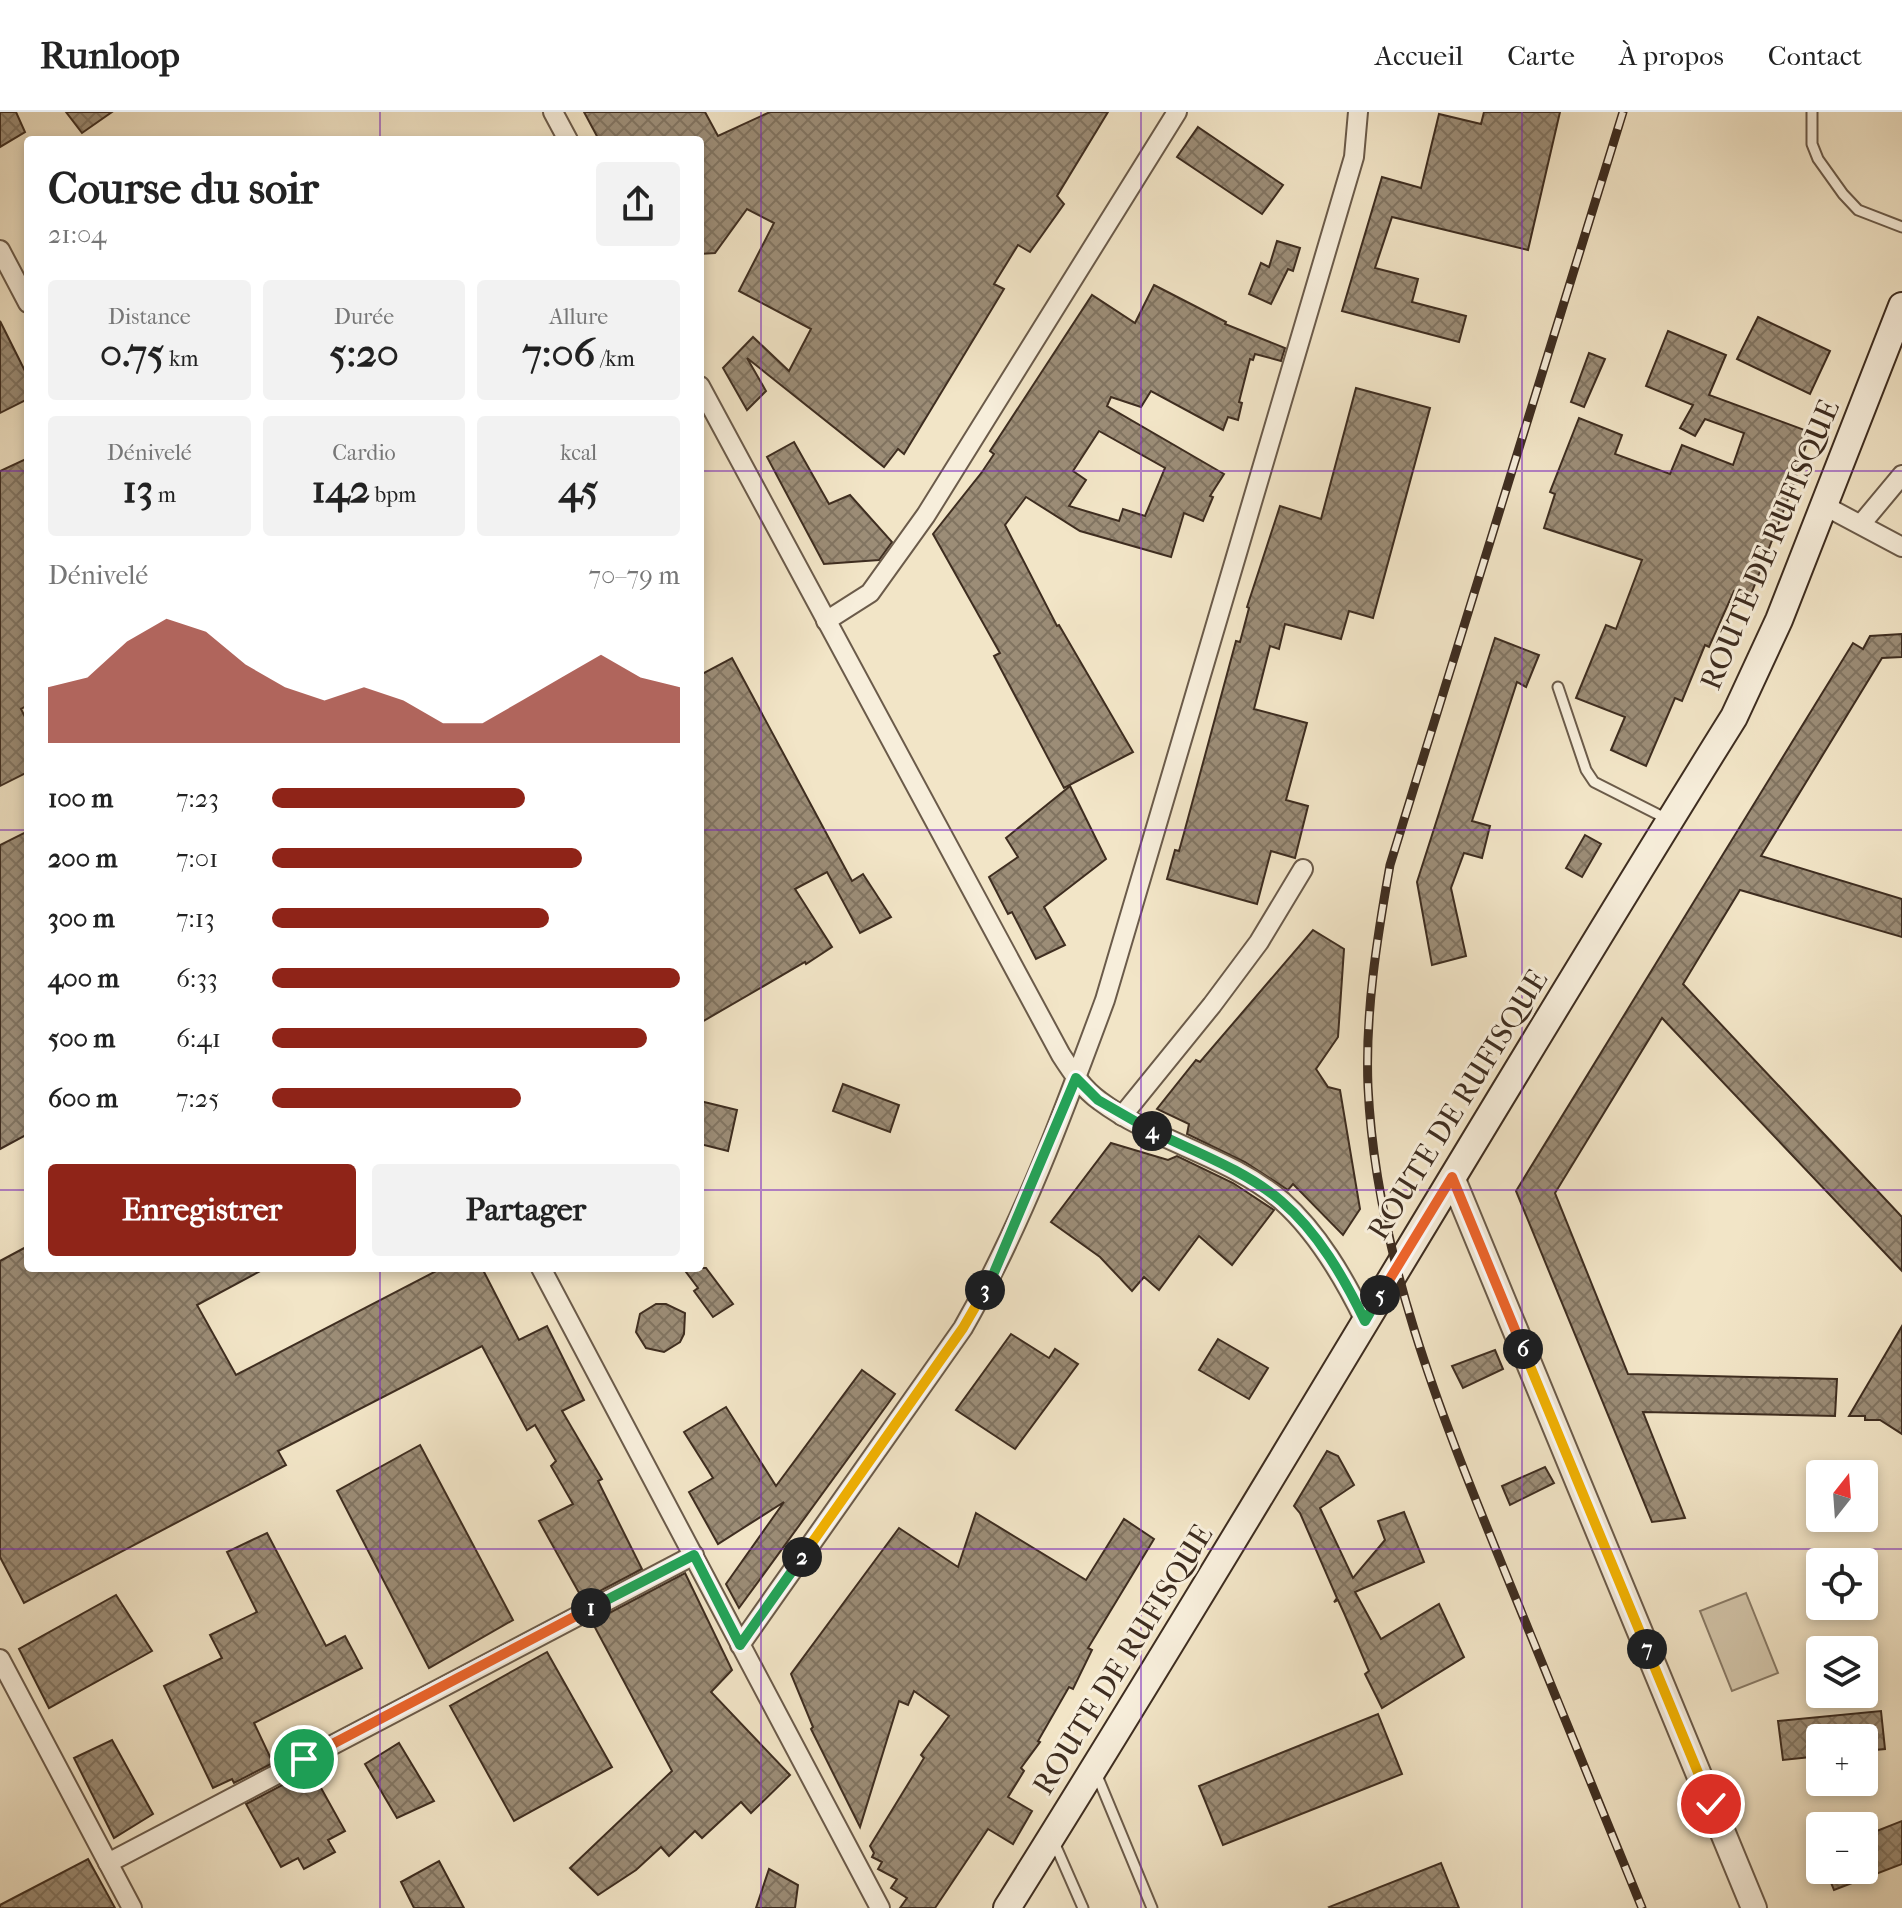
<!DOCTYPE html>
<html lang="fr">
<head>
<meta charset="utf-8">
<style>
  body { margin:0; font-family:"IM FELL French Canon",serif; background:#f2f2f2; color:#222; height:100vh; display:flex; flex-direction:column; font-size:30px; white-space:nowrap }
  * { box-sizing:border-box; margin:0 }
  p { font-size:26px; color:#767676 }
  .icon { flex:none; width:44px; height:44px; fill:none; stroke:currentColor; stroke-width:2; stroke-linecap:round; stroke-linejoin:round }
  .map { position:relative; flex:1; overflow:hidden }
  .drawer { position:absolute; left:24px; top:24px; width:680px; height:1136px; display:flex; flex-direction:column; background:#fff; border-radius:8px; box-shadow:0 4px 12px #0003 }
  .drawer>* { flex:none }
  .needle { width:52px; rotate:17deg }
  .buttons { position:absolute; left:1806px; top:1348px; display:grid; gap:16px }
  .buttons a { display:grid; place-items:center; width:72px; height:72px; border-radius:8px; background:#fff; box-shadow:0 4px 12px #0003; font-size:40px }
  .pin { position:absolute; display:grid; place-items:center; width:68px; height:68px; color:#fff; margin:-34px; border:4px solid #fff; border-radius:50%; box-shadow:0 2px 8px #0007 }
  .km { position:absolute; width:40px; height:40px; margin:-20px; border-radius:50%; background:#222; color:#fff; font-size:22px; line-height:40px; text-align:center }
  .round { display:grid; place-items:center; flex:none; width:84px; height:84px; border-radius:8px; background:#f2f2f2 }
  .overview { display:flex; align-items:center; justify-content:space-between; height:136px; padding:0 24px }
  h1 { font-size:44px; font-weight:800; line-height:60px }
  .figures { display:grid; grid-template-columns:repeat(3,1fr); gap:12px; height:136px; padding:8px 24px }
  .figures div { display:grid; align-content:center; border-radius:8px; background:#f2f2f2; text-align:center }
  .figures b { font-size:40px; font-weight:800 }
  .figures small { font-size:22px; font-weight:400 }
  .figures p { font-size:22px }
  .chart { height:224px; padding:16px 24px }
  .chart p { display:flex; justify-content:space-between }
  .chart svg { width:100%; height:144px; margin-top:8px; fill:#8f2418; opacity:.7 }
  .action { display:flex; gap:16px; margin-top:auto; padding:16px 24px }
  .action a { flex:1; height:92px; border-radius:8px; background:#8f2418; color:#fff; font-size:32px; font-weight:800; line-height:92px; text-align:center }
  .action a+a { background:#f2f2f2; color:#222 }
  ul { padding:0 24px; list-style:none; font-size:26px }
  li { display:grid; grid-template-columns:128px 96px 1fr; align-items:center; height:60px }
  li i { height:20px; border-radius:10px; background:#8f2418 }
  header { display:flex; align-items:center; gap:48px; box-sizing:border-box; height:112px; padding:0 40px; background:#fff; border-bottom:2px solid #e0e0e0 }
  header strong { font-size:38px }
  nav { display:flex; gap:44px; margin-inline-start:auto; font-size:28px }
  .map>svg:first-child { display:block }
  .garden { fill:#d3c6ab; stroke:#887a66; stroke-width:2 }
  .building { fill:url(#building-cross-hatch); stroke:#3e2d20; stroke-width:2; fill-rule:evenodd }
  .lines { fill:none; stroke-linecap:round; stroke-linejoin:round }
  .service-casing { stroke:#6b5b4a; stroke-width:13 }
  .minor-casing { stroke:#6b5b4a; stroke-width:22 }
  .tertiary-casing { stroke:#6b5b4a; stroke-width:28 }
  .secondary-casing { stroke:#3e2d20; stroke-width:30 }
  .service { stroke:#f7eedb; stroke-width:9 }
  .minor { stroke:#f7eedb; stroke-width:18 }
  .tertiary { stroke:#f7eedb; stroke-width:24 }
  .secondary { stroke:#f7eedb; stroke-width:26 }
  .rail-casing { stroke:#3e2d20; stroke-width:9 }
  .rail { stroke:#f7eedb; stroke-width:6; stroke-dasharray:18; stroke-linecap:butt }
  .split-1-casing { stroke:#fff; stroke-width:16 }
  .split-2-casing { stroke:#fff; stroke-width:16 }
  .split-3-casing { stroke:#fff; stroke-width:16 }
  .split-4-casing { stroke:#fff; stroke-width:16 }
  .split-5-casing { stroke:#fff; stroke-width:16 }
  .split-6-casing { stroke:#fff; stroke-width:16 }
  .split-7-casing { stroke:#fff; stroke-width:16 }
  .split-8-casing { stroke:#fff; stroke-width:16 }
  .split-1 { stroke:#f0652b; stroke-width:10 }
  .split-2 { stroke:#22a559; stroke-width:10 }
  .split-3 { stroke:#f5b400; stroke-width:10 }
  .split-4 { stroke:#22a559; stroke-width:10 }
  .split-5 { stroke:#22a559; stroke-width:10 }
  .split-6 { stroke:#f0652b; stroke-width:10 }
  .split-7 { stroke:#f5b400; stroke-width:10 }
  .split-8 { stroke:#f5b400; stroke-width:10 }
  .grid { fill:none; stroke:#7b2cbf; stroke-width:2; stroke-opacity:0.55 }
  .labels { text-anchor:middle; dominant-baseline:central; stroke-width:6; stroke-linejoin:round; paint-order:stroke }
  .street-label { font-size:30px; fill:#3e2d20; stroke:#f7eedb }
</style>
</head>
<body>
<header>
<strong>Runloop</strong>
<nav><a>Accueil</a><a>Carte</a><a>À propos</a><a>Contact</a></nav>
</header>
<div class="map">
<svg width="1902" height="1796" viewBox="0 0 1902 1796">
  <defs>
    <pattern id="building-cross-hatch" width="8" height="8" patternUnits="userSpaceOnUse" patternTransform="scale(2)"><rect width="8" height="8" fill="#9c8d77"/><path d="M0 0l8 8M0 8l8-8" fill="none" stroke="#817461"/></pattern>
  </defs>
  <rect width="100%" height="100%" fill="#f2e5c7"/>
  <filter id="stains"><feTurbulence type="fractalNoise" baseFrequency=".0025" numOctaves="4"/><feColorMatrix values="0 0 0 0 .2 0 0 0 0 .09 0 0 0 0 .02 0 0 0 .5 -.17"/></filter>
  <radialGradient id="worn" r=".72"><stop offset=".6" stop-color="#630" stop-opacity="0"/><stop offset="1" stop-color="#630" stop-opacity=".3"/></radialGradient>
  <polygon class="garden" points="1746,1481 1778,1561 1732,1579 1700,1499"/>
  <g class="building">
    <polygon points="0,0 16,0 25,20 0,35"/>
    <polygon points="66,0 112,0 82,21"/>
    <polygon points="584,0 705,0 718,24 770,0 1108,0 1057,84 1064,92 1030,140 1018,133 994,172 1004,177 904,342 898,337 884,355 747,246 766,279 747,298 723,256 753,225 789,259 811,217 739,179 774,111 747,97 715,141 700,142 700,28 599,28"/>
    <polygon points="1484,0 1560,0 1528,138 1392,105 1375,156 1418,167 1412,190 1466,204 1459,230 1342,199 1382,65 1421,76 1439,2 1481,12"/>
    <polygon points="1198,15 1283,73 1262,102 1177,45"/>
    <polygon points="1277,129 1300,136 1293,159 1288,157 1271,192 1249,182 1261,151 1269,155"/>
    <path d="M 1154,173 L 1226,210 L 1225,212 L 1285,236 L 1281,249 L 1255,242 L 1253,248 L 1250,247 L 1239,290 L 1242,291 L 1238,308 L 1228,305 L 1223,318 L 1151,279 L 1141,295 L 1111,285 L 1107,294 L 1224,362 L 1210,384 L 1213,385 L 1203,409 L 1184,401 L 1171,445 L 1080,419 L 1026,385 L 1005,413 L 1057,514 L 1059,513 L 1133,640 L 1064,676 L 994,544 L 1000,541 L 933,422 L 982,360 L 994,342 L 990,339 L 1092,183 L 1135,211 ZM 1099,319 L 1165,356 L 1145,404 L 1123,397 L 1119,409 L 1069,394 L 1086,368 L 1073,359 Z"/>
    <polygon points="1758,205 1830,239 1810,282 1737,247"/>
    <polygon points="0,209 28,265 28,287 0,301"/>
    <polygon points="1668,219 1726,243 1709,283 1810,320 1792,377 1750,485 1734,479 1709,535 1705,533 1682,589 1675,586 1646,654 1611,638 1625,605 1576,586 1606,513 1616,517 1642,448 1544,416 1555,382 1550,380 1579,306 1622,323 1615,342 1670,362 1682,333 1733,353 1744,321 1705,307 1695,324 1680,316 1693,293 1646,274"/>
    <polygon points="1589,241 1605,247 1584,295 1571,290"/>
    <polygon points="1356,276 1430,296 1373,506 1349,499 1341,527 1285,512 1279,537 1270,534 1254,597 1307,611 1286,688 1308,694 1295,746 1271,739 1257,792 1167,767 1175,738 1179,739 1184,721 1236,529 1240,530 1249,496 1247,495 1280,394 1321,407"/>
    <polygon points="794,330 829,392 850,383 892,430 879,448 824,452 767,345"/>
    <polygon points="28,346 28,593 21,597 28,611 28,660 0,674 0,359"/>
    <polygon points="1902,522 1902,545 1882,546 1761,744 1902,787 1902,825 1740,778 1683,872 1902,1105 1902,1159 1662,906 1555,1081 1628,1262 1837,1267 1835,1304 1643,1300 1685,1406 1652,1410 1516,1079 1853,531 1863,537 1870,524"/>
    <polygon points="1495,526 1539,543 1526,575 1517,570 1472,709 1490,714 1482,746 1464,741 1451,776 1466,844 1432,853 1417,770"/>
    <polygon points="732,546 852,769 863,762 891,805 860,821 827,760 795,777 832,835 806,852 805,850 700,911 700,563"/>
    <polygon points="1070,674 1106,747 1044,795 1065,833 1036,847 1012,800 1008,802 989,765 1018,745 1006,726"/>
    <polygon points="28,719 28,1022 0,1037 0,733"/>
    <polygon points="1585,723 1601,732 1582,765 1566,756"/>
    <polygon points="1313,818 1344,837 1338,925 1316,957 1328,975 1340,978 1360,1097 1343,1123 1293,1072 1288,1078 1245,1050 1187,1022 1189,1012 1157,997 1196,948 1200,950"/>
    <polygon points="843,972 899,993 890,1020 833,999"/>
    <polygon points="700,989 737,998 728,1039 700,1032"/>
    <polygon points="1111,1031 1168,1048 1177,1044 1233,1071 1274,1098 1232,1153 1199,1124 1159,1178 1144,1165 1132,1179 1100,1145 1051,1110"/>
    <polygon points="28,1134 28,1156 266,1156 197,1193 236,1263 442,1156 482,1156 519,1228 547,1214 584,1288 562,1299 602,1367 598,1369 642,1457 583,1488 539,1409 573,1392 551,1354 556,1349 535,1313 527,1318 482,1234 278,1339 286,1353 24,1491 0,1445 0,1149"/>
    <polygon points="683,1156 706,1156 733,1192 713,1205 694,1179 698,1176"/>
    <polygon points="656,1192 666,1192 685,1201 684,1222 680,1230 664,1240 646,1236 636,1220 640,1202"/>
    <polygon points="1902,1214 1902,1322 1880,1308 1865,1308 1865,1304 1849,1304"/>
    <polygon points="1011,1222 1049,1246 1055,1237 1078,1252 1015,1337 956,1298"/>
    <polygon points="1218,1227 1268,1256 1249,1287 1199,1258"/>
    <polygon points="1495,1238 1503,1257 1463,1276 1452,1254"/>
    <polygon points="862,1258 895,1282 739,1496 726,1472 784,1390 718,1432 689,1380 713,1366 684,1320 726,1295 776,1374"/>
    <polygon points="420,1333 513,1508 429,1556 337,1379"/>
    <polygon points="1327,1339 1338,1344 1354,1373 1320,1396 1353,1466 1385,1428 1378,1409 1404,1400 1424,1450 1355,1480 1381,1527 1439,1492 1464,1545 1382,1596 1365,1562 1369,1559 1344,1501 1338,1488 1334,1490 1337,1486 1300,1401 1294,1394"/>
    <polygon points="1545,1355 1554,1371 1510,1393 1502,1374"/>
    <polygon points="976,1401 1086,1468 1124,1407 1154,1427 1088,1536 1092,1538 1073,1577 1069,1575 1038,1629 1040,1630 1021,1656 1024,1659 1008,1685 1032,1699 1013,1732 988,1717 935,1796 900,1796 907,1786 891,1776 897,1767 878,1757 882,1750 872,1745 874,1741 870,1734 924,1646 921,1643 949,1604 914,1579 908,1593 899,1589 860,1715 811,1617 813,1615 791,1562 899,1416 958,1455"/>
    <polygon points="267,1421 326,1534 345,1524 362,1556 254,1611 273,1651 234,1671 232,1667 213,1676 164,1574 222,1546 210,1523 257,1500 227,1440"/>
    <polygon points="685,1461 732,1558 711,1580 790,1663 751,1701 741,1690 702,1726 695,1719 669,1744 661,1735 636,1758 598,1783 570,1756 672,1659 592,1510"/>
    <polygon points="116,1483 152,1539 49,1596 19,1537"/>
    <polygon points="547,1540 612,1655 514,1709 450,1594"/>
    <polygon points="1881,1599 1885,1637 1864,1639 1864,1626 1820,1626 1820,1644 1783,1648 1778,1609"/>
    <polygon points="1378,1602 1402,1662 1223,1733 1199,1674"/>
    <polygon points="112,1628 153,1702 114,1726 74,1646"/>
    <polygon points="399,1631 434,1689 397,1706 365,1652"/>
    <polygon points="311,1658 345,1719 328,1728 335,1740 304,1757 298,1746 281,1755 246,1692"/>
    <polygon points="1902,1709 1902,1752 1834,1778 1826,1758 1864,1758 1864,1724"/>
    <polygon points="88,1747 115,1796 0,1796 0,1793"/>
    <polygon points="439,1749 464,1796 414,1796 401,1770"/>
    <polygon points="1441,1751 1459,1796 1330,1796 1329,1795"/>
    <polygon points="769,1757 798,1773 795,1796 756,1796"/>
  </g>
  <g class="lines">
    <g class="service-casing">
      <g id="service">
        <polyline points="1812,0 1812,32 1818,47 1843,82 1858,98 1902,115"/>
        <polyline points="1558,575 1586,658 1594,670 1667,707"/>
        <polyline points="1096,1661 1152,1796"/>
        <polyline points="1054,1730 1083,1796"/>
      </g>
    </g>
    <g class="minor-casing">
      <g id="minor">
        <polyline points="553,0 568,28"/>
        <polyline points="0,138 28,191"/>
        <path d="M 700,274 L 1061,943 C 1072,960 1083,977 1100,989 C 1155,1030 1229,1044 1282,1089 C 1318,1121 1344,1166 1365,1209"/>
        <polyline points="1825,394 1902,435"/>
        <polyline points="1862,411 1902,363"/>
        <polyline points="826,509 870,481 926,403 1177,0"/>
        <polyline points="1122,1004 1212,893 1259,830 1303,757"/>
        <polyline points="541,1156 880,1796"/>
        <path d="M 740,1533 L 963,1216 C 1022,1113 1064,999 1105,888 L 1354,45 L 1358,0"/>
        <polyline points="0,1547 132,1796"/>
        <polyline points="108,1751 694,1443"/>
      </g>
    </g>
    <g class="tertiary-casing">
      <polyline id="tertiary" points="1452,1065 1754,1796"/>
    </g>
    <g class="secondary-casing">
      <path id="secondary" d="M 1007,1796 C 1254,1402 1488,999 1734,605 L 1779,508 L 1902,194"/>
    </g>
    <use href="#service" class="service"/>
    <use href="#minor" class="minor"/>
    <use href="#tertiary" class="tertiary"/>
    <use href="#secondary" class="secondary"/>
    <g class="rail-casing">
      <path id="rail" d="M 1623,0 L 1390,753 C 1377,826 1365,901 1368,975 C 1376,1145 1442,1305 1505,1460 C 1551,1572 1596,1684 1642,1796"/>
    </g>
    <use href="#rail" class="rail"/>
  </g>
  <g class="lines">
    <g class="split-1-casing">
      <polyline id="split-1" points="304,1647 591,1496"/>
    </g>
    <g class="split-2-casing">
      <polyline id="split-2" points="591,1496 694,1443 740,1533 802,1445"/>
    </g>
    <g class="split-3-casing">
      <polyline id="split-3" points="802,1445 963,1216 985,1178"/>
    </g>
    <g class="split-4-casing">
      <polyline id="split-4" points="985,1178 993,1163 1076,966 1098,988 1152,1019"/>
    </g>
    <g class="split-5-casing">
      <path id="split-5" d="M 1152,1019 C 1195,1040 1245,1058 1281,1089 C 1318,1120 1344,1166 1365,1209 L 1380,1183"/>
    </g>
    <g class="split-6-casing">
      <polyline id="split-6" points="1380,1183 1452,1065 1523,1237"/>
    </g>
    <g class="split-7-casing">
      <polyline id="split-7" points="1523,1237 1647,1537"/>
    </g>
    <g class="split-8-casing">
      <polyline id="split-8" points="1647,1537 1711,1692"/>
    </g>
    <use href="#split-1" class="split-1"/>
    <use href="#split-2" class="split-2"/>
    <use href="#split-3" class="split-3"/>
    <use href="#split-4" class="split-4"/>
    <use href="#split-5" class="split-5"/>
    <use href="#split-6" class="split-6"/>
    <use href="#split-7" class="split-7"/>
    <use href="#split-8" class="split-8"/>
  </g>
  <path class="grid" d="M 380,0 L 380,28M 761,0 L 761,1796M 1141,0 L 1141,1796M 1522,0 L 1522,1796M 0,359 L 28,359M 700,359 L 1902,359M 0,718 L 28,718M 700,718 L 1902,718M 0,1078 L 28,1078M 700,1078 L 1902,1078M 380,1156 L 380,1796M 0,1437 L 1902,1437"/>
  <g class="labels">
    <g class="street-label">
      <text transform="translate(1770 433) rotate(-67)">ROUTE DE RUFISQUE</text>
      <text transform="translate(1458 993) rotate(-58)">ROUTE DE RUFISQUE</text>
      <text transform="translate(1123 1548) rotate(-58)">ROUTE DE RUFISQUE</text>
    </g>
  </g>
  <rect width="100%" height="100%" filter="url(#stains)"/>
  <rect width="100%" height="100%" fill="url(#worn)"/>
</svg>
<div class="buttons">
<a><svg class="needle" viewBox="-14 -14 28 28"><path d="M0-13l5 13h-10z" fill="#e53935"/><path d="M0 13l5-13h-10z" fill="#767676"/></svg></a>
<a><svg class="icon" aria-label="locate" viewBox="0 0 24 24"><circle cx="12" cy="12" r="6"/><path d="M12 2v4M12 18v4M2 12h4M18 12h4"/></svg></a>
<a><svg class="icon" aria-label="layers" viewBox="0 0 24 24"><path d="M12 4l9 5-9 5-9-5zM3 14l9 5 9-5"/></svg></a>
<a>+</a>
<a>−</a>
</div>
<div class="pin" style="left:304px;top:1647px;background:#1e9e55"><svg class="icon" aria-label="arrive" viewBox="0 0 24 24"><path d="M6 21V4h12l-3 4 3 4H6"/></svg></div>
<div class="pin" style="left:1711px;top:1692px;background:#d93025"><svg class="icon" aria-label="check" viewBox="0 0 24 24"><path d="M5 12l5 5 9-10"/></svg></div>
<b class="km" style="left:591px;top:1496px">1</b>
<b class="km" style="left:802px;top:1445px">2</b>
<b class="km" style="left:985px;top:1178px">3</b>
<b class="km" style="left:1152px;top:1019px">4</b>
<b class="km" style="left:1380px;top:1183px">5</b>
<b class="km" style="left:1523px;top:1237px">6</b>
<b class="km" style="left:1647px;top:1537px">7</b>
<section class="drawer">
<div class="overview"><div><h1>Course du soir</h1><p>21:04</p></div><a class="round"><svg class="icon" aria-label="share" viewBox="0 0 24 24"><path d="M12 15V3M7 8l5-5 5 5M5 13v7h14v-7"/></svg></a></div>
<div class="figures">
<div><p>Distance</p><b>0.75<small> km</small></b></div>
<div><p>Durée</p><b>5:20</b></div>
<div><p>Allure</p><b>7:06<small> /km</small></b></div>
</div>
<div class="figures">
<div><p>Dénivelé</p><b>13<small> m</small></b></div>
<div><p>Cardio</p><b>142<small> bpm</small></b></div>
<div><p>kcal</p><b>45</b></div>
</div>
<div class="chart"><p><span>Dénivelé</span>70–79 m</p>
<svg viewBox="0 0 160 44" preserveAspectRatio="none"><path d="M0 44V27L10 24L20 13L30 6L40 10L50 20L60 27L70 31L80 27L90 31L100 38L110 38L120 31L130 24L140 17L150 24L160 27V44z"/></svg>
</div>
<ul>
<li><b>100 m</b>7:23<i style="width:62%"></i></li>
<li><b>200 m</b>7:01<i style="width:76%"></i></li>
<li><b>300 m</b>7:13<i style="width:68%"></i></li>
<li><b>400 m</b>6:33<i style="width:100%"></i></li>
<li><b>500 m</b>6:41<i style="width:92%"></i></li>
<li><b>600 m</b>7:25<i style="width:61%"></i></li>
</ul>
<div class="action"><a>Enregistrer</a><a>Partager</a></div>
</section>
</div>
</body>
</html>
